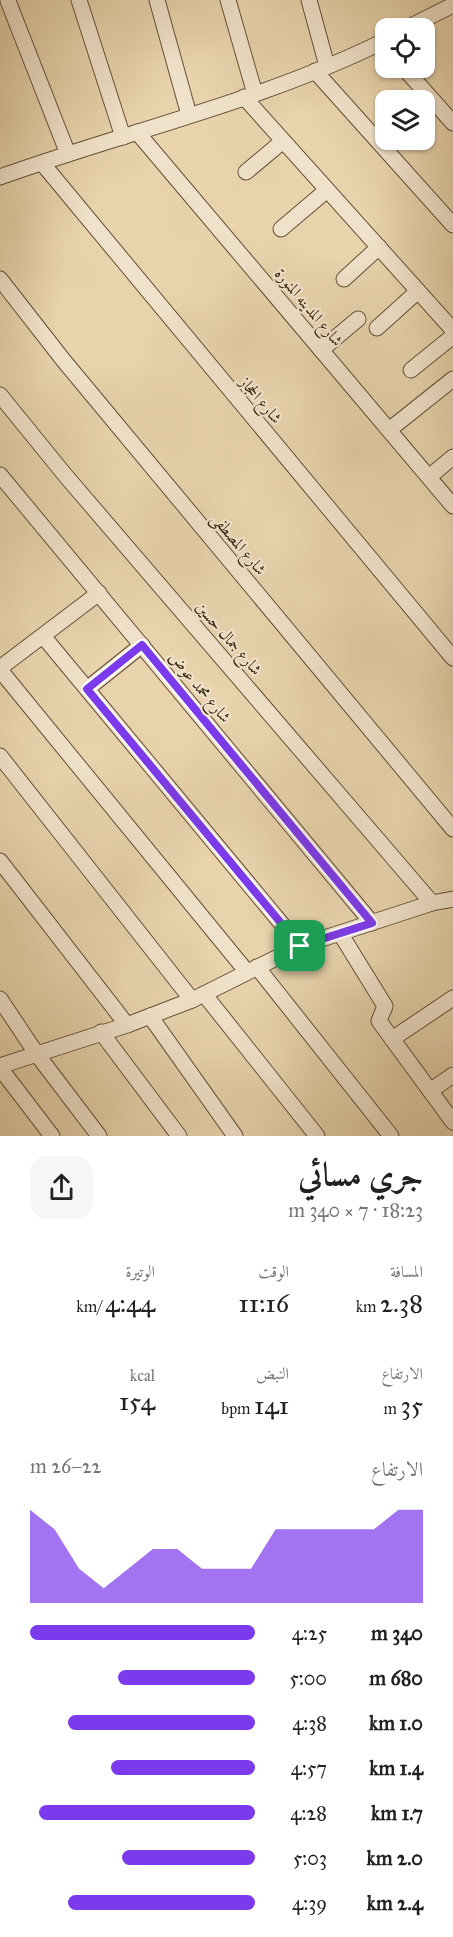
<!DOCTYPE html>
<html lang="ar">
<head>
<meta charset="utf-8">
<style>
  body { margin:0; font-family:"IM FELL Great Primer",Amiri,serif; background:#f6f6f6; color:#222; direction:rtl; height:100vh; display:flex; flex-direction:column; font-size:22px; white-space:nowrap }
  * { box-sizing:border-box; margin:0 }
  p { font-size:20px; color:#767676 }
  .icon { flex:none; width:33px; height:33px; fill:none; stroke:currentColor; stroke-width:2; stroke-linecap:round; stroke-linejoin:round }
  .map { position:relative; height:1136px; overflow:hidden; direction:ltr }
  .panel { display:flex; flex-direction:column; background:#fff; flex:1 }
  .panel>* { flex:none }
  .buttons { position:absolute; left:375px; top:18px; display:grid; gap:12px }
  .buttons a { display:grid; place-items:center; width:60px; height:60px; border-radius:12px; background:#fff; box-shadow:0 2px 4px #0004; font-size:30px }
  .pin { position:absolute; display:grid; place-items:center; width:51px; height:51px; color:#fff; margin:-26px; border-radius:12px; box-shadow:0 3px 9px #0006 }
  .round { display:grid; place-items:center; flex:none; width:63px; height:63px; border-radius:18px; background:#f6f6f6 }
  .headline { display:flex; align-items:center; justify-content:space-between; height:102px; padding:0 30px }
  h1 { font-size:33px; font-weight:600; line-height:45px }
  .metrics { display:grid; grid-template-columns:repeat(3,1fr); gap:9px; height:102px; padding:6px 30px }
  .metrics div { display:grid; align-content:center }
  .metrics b { font-size:26px; font-weight:600 }
  .metrics small { font-size:16px; font-weight:400 }
  .metrics p { font-size:16px }
  .chart { height:168px; padding:12px 30px }
  .chart p { display:flex; justify-content:space-between }
  .chart svg { width:100%; height:108px; margin-top:6px; fill:#7c3aed; opacity:.7 }
  ul { padding:0 30px; list-style:none; font-size:20px }
  li { display:grid; grid-template-columns:96px 72px 1fr; align-items:center; height:45px }
  li i { height:15px; border-radius:8px; background:#7c3aed }
  .map>svg:first-child { display:block }
  .lines { fill:none; stroke-linecap:round; stroke-linejoin:round }
  .street-casing { stroke:#635036; stroke-width:17 }
  .street { stroke:#f0e2ca; stroke-width:15 }
  .route-casing { stroke:#fff; stroke-width:12 }
  .route { stroke:#7c3aed; stroke-width:8 }
  .labels { text-anchor:middle; dominant-baseline:central; stroke-width:4.5; stroke-linejoin:round; paint-order:stroke }
  .street-label { font-size:16px; fill:#37250e; stroke:#f0e2ca }
</style>
</head>
<body>
<div class="map">
<svg width="453" height="1136" viewBox="0 0 453 1136">
  <rect width="100%" height="100%" fill="#e8d3ad"/>
  <filter id="stains"><feTurbulence type="fractalNoise" baseFrequency=".00333" numOctaves="4"/><feColorMatrix values="0 0 0 0 .2 0 0 0 0 .09 0 0 0 0 .02 0 0 0 .5 -.17"/></filter>
  <radialGradient id="worn" r=".72"><stop offset=".6" stop-color="#630" stop-opacity="0"/><stop offset="1" stop-color="#630" stop-opacity=".3"/></radialGradient>
  <g class="lines">
    <g class="street-casing">
      <g id="street">
        <polyline points="79,0 123,137"/>
        <polyline points="157,0 189,115"/>
        <polyline points="228,0 255,94"/>
        <polyline points="309,0 327,66"/>
        <polyline points="8,1 68,154"/>
        <polyline points="407,28 453,5"/>
        <polyline points="404,68 453,123"/>
        <polyline points="315,71 453,225"/>
        <polyline points="244,97 453,330"/>
        <polyline points="137,132 453,506"/>
        <polyline points="42,163 453,658"/>
        <polyline points="246,172 283,141"/>
        <path d="M 0,177 C 128,131 263,101 386,40"/>
        <polyline points="281,229 327,190"/>
        <polyline points="0,279 64,361 453,829"/>
        <polyline points="344,279 379,247"/>
        <polyline points="377,328 418,291"/>
        <polyline points="321,350 358,319"/>
        <polyline points="411,370 453,336"/>
        <polyline points="0,395 65,475 432,903"/>
        <polyline points="389,430 453,379"/>
        <polyline points="0,475 372,923"/>
        <polyline points="429,477 453,457"/>
        <polyline points="43,636 300,946"/>
        <polyline points="0,668 99,593"/>
        <polyline points="0,670 247,972"/>
        <polyline points="87,689 142,645"/>
        <polyline points="0,756 192,1000"/>
        <polyline points="0,861 127,1025"/>
        <polyline points="340,933 385,1006 379,1021 453,1122"/>
        <polyline points="257,967 391,1136"/>
        <polyline points="204,994 317,1136"/>
        <polyline points="0,999 36,1053 99,1136"/>
        <polyline points="150,1016 235,1136"/>
        <polyline points="101,1032 179,1136"/>
        <polyline points="392,1039 453,998"/>
        <polyline points="0,1066 127,1025 192,1000 300,946 432,903 453,899"/>
        <polyline points="0,1068 52,1136"/>
        <polyline points="430,1091 453,1075"/>
      </g>
    </g>
    <use href="#street" class="street"/>
  </g>
  <g class="lines">
    <g class="route-casing">
      <polygon id="route" points="142,645 372,923 300,946 87,689"/>
    </g>
    <use href="#route" class="route"/>
  </g>
  <g class="labels">
    <g class="street-label">
      <text transform="translate(309 307) rotate(50)">شارع المدينه المنورة</text>
      <text transform="translate(261 400) rotate(50)">شارع الحجاز</text>
      <text transform="translate(239 544) rotate(50)">شارع المصطفى</text>
      <text transform="translate(229 638) rotate(49)">شارع جمال حسين</text>
      <text transform="translate(200 687) rotate(50)">شارع محمد عوض</text>
    </g>
  </g>
  <rect width="100%" height="100%" filter="url(#stains)"/>
  <rect width="100%" height="100%" fill="url(#worn)"/>
</svg>
<div class="buttons">
<a><svg class="icon" aria-label="locate" viewBox="0 0 24 24"><circle cx="12" cy="12" r="6"/><path d="M12 2v4M12 18v4M2 12h4M18 12h4"/></svg></a>
<a><svg class="icon" aria-label="layers" viewBox="0 0 24 24"><path d="M12 4l9 5-9 5-9-5zM3 14l9 5 9-5"/></svg></a>
</div>
<div class="pin" style="left:300px;top:946px;background:#1e9e55"><svg class="icon" aria-label="arrive" viewBox="0 0 24 24"><path d="M6 21V4h12l-3 4 3 4H6"/></svg></div>
</div>
<section class="panel">
<div class="headline"><div><h1>جري مسائي</h1><p>18:23 · 7 × 340 m</p></div><a class="round"><svg class="icon" aria-label="share" viewBox="0 0 24 24"><path d="M12 15V3M7 8l5-5 5 5M5 13v7h14v-7"/></svg></a></div>
<div class="metrics">
<div><p>المسافة</p><b>2.38<small> km</small></b></div>
<div><p>الوقت</p><b>11:16</b></div>
<div><p>الوتيرة</p><b>4:44<small> /km</small></b></div>
</div>
<div class="metrics">
<div><p>الارتفاع</p><b>35<small> m</small></b></div>
<div><p>النبض</p><b>141<small> bpm</small></b></div>
<div><p>kcal</p><b>154</b></div>
</div>
<div class="chart"><p><span>الارتفاع</span>22–26 m</p>
<svg viewBox="0 0 160 44" preserveAspectRatio="none"><path d="M0 44V6L10 14L20 30L30 38L40 30L50 22L60 22L70 30L80 30L90 30L100 14L110 14L120 14L130 14L140 14L150 6L160 6V44z"/></svg>
</div>
<ul>
<li><b>340 m</b>4:25<i style="width:100%"></i></li>
<li><b>680 m</b>5:00<i style="width:61%"></i></li>
<li><b>1.0 km</b>4:38<i style="width:83%"></i></li>
<li><b>1.4 km</b>4:57<i style="width:64%"></i></li>
<li><b>1.7 km</b>4:28<i style="width:96%"></i></li>
<li><b>2.0 km</b>5:03<i style="width:59%"></i></li>
<li><b>2.4 km</b>4:39<i style="width:83%"></i></li>
</ul>
</section>
</body>
</html>
